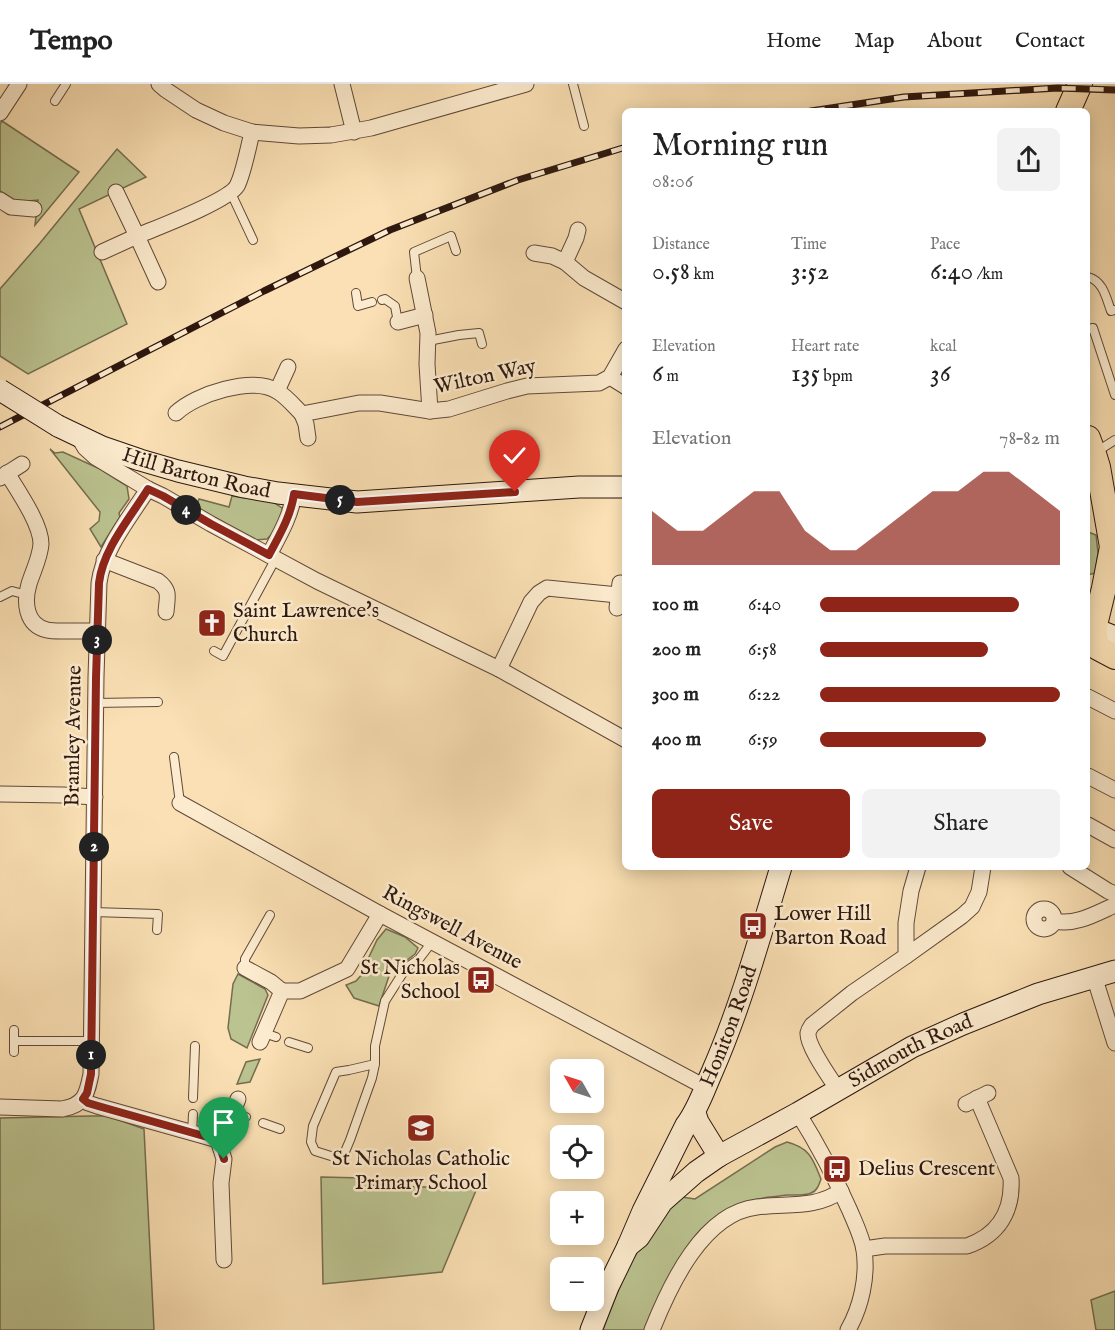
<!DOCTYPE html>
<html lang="en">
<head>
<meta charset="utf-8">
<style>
  body { margin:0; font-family:"IM FELL English",serif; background:#f2f2f2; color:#222; height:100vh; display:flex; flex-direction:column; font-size:22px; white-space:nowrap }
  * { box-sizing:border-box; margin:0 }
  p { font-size:20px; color:#767676 }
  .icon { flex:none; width:33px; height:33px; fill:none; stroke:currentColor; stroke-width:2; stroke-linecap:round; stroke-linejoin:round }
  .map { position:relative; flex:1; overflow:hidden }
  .panel { position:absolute; left:622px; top:24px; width:468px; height:762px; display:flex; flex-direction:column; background:#fff; border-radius:9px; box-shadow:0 3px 15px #0003 }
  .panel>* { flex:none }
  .needle { width:39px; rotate:309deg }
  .controls { position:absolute; left:550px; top:975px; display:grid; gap:12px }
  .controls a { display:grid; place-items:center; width:54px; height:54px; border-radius:9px; background:#fff; box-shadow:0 3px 15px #0003; font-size:30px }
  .pin { position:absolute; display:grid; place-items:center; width:51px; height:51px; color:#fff; margin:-62px -26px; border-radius:50% 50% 50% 0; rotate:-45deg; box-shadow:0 0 6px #0007 }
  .pin .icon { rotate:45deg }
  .km { position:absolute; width:30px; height:30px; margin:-15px; border-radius:50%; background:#222; color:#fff; font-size:16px; line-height:30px; text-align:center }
  .round { display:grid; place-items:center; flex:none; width:63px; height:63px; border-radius:9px; background:#f2f2f2 }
  .head { display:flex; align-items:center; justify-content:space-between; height:102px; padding:0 30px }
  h1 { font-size:33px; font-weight:600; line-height:45px }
  .stats { display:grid; grid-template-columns:repeat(3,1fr); gap:9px; height:102px; padding:6px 30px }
  .stats div { display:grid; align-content:center }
  .stats b { font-size:26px; font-weight:600 }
  .stats small { font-size:16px; font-weight:400 }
  .stats p { font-size:16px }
  .chart { height:168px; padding:12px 30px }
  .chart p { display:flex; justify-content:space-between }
  .chart svg { width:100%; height:108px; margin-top:6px; fill:#8f2418; opacity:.7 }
  .cta { display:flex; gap:12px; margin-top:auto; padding:12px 30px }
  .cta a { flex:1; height:69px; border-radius:9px; background:#8f2418; color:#fff; font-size:24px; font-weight:600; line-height:69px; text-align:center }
  .cta a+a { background:#f2f2f2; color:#222 }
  ul { padding:0 30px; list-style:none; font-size:20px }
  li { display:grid; grid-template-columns:96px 72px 1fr; align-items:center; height:45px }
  li i { height:15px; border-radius:8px; background:#8f2418 }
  header { display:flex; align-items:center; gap:36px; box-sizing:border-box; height:84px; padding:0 30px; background:#fff; border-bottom:2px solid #e0e0e0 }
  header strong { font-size:28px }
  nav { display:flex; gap:33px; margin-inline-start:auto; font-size:21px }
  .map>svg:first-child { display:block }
  .green { fill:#bbc390; stroke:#746d50; stroke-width:1.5 }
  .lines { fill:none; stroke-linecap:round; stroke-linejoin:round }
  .service-casing { stroke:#604938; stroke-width:10 }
  .minor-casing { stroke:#604938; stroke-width:17 }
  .secondary-casing { stroke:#2d170f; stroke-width:23 }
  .primary-casing { stroke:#2d170f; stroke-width:26 }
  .service { stroke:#fcebce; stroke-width:8 }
  .minor { stroke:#fcebce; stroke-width:15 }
  .secondary { stroke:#fcebce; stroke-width:21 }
  .primary { stroke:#fae0b4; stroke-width:24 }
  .rail-casing { stroke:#2d170f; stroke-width:7 }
  .rail { stroke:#fcebce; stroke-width:4.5; stroke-dasharray:14; stroke-linecap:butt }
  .secondary-bridge-casing { stroke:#2d170f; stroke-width:23; stroke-linecap:butt }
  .secondary-bridge { stroke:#fcebce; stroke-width:21 }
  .route-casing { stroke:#fff; stroke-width:12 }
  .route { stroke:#8f2418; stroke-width:8 }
  .labels { text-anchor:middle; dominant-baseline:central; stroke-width:5; stroke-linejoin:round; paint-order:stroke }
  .street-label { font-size:21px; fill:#2d170f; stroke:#fcebce }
  .poi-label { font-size:21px; fill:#2d170f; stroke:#fcebce; text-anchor:start }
</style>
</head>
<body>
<header>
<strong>Tempo</strong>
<nav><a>Home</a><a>Map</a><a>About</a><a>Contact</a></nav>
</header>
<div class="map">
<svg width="1115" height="1246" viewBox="0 0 1115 1246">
  <rect width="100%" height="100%" fill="#fae0b4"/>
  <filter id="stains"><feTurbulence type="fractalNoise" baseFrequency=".00333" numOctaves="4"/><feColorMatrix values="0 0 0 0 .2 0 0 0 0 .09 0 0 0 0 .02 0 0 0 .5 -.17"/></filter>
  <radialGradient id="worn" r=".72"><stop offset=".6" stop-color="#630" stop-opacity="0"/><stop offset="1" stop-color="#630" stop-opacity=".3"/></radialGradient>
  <g class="green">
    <polygon points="2,37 79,88 35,141 38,116 17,118 0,107 0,40"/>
    <polygon points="117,65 146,93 79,125 127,240 28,290 0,272 0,205 40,159"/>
    <polygon points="50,365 55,369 63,368 100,385 127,402 129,415 119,429 120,433 101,463 90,445 99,437 100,428"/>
    <polygon points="232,412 273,418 282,424 283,427 273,449 267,455 255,456 196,423 199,415 229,423"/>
    <polygon points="1088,448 1096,451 1098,469 1095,489 1088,491"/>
    <polygon points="386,845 405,853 418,864 415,870 390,889 379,922 354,914 346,901 356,897 365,887 368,875 377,856"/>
    <polygon points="238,890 265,905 268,911 247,964 231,955 228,944 233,900"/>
    <polygon points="260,975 250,998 237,1000 246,978"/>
    <polygon points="91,1032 108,1032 144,1045 154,1246 0,1246 0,1034"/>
    <path d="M 787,1058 C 810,1064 813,1075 821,1095 C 819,1101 817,1107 811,1109 C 804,1112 795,1111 788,1111 C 771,1113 754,1114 738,1121 C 686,1140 666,1200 645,1246 L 603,1246 C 619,1201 643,1143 682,1113 L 695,1115 L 775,1063 Z"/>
    <polygon points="321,1093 364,1094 375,1102 477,1104 442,1188 323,1200"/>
    <polygon points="1115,1207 1115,1246 1096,1246 1091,1216"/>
  </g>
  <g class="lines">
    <g class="service-casing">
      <g id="service">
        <polyline points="573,0 584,42"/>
        <polyline points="55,17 66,0"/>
        <polyline points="231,109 253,156"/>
        <path d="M 1088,193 C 1103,197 1106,213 1111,227 L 1115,226"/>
        <polyline points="417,194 414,168 451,152 456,167"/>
        <polyline points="356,209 358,222 372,218"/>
        <polyline points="382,216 385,215 395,222 398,238"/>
        <polyline points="1088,245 1093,244 1115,311"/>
        <polyline points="428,257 459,251 479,249 482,260"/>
        <polyline points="1096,368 1115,356"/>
        <polyline points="0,513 12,507 27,511"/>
        <polyline points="214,567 223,572 276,474"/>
        <polyline points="95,619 158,618"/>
        <polyline points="174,673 180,719"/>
        <polyline points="93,828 158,830 157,846"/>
        <polyline points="245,884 245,875 270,831"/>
        <polyline points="264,949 276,953"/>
        <polyline points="14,957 91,957"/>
        <polyline points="289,958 308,964"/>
        <polyline points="14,968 14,946"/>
        <polyline points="375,980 349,986 336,988 313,1042 311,1058 315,1067 334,1073 344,1070 350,1056 372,994 375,980 375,962 385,917 406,884 419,875 432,858"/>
        <polyline points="193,1014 195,962"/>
        <polyline points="232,1029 246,1033"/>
        <polyline points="263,1039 280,1045"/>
        <polyline points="192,1049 193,1030"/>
      </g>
    </g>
    <g class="minor-casing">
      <g id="minor">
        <polyline points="159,0 166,6 196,26 224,39 252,48 299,52 331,51 371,44 526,0"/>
        <polyline points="342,0 354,48"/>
        <polyline points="0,29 19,0"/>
        <polyline points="0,116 11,123 34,125"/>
        <polyline points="578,146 576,154 565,178 584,194 626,218"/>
        <polyline points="102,168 137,152 116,108"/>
        <polyline points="534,169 552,172 565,178"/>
        <polyline points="417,194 428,249 427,280 430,327"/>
        <path d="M 158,198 L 137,152 C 156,144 228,117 237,102 C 243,91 249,61 252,48"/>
        <polyline points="398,238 425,231"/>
        <polyline points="610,293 626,303"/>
        <polyline points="277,307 288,283"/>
        <path d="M 176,329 C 196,310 252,292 277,307 C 287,313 294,322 302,330"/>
        <polyline points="79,354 85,364 95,373 148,405 163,412 211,440 317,497 499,585 626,656"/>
        <polyline points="308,354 306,340 302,330 359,319 380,319 430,327 449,325 507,307 527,302 599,299 610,293 626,265"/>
        <path d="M 7,389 C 18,407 41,440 41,460 C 40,474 33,487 29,500 C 24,517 25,541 47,546 C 51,547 56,547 61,547 C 73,547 85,547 98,547"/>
        <polyline points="0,394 22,380"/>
        <path d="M 269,471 C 279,452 291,432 294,410"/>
        <path d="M 104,476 L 158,497 C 171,507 167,513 166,528"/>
        <polyline points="617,524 620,499"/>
        <polyline points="499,585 531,518 539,509 547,504 618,511"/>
        <polyline points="1088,613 1115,627"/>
        <polyline points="1088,692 1115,706"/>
        <polyline points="0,710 63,711 95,713"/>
        <polyline points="180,719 380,830 705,1003"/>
        <polyline points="1088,741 1115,756"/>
        <polyline points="1070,783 1108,807 1115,810"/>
        <circle cx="1044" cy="835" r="10"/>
        <path d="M 1055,837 C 1075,842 1097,829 1115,821"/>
        <polyline points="906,872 906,839 911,807 918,783"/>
        <polyline points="245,884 271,898 282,907"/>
        <polyline points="1094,892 1115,959"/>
        <polyline points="260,958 282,907 300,907 347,885 380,830"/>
        <path d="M 838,1006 C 831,995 807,962 808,949 C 809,945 810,944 812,941 L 852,909 L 906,872 L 962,832 L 972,823 L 979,808 L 983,783"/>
        <polyline points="83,1015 88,1019 97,1022 218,1056"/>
        <polyline points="966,1020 988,1009"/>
        <path d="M 0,1023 L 62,1025 C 85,1021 87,1010 91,990 L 96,593 L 99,499 C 103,466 130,433 148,405"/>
        <path d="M 798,1029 C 818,1061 835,1093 850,1127 C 855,1139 862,1153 864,1166 C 868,1193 861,1223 848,1246"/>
        <path d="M 864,1165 L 885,1162 L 967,1162 C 999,1151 1013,1127 1011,1094 L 977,1014"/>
        <polyline points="224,1176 221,1099 224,1075 218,1056 225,1047 238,1015"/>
        <path d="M 652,1246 C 670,1201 703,1129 757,1123 C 787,1119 815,1125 841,1107"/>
      </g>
    </g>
    <g class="secondary-casing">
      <g id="secondary">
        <path id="s1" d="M 58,342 L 102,363 L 140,376 L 178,387 L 244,403 L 278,409 L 357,418 L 579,403 L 626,403"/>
        <polyline points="1088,542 1115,553"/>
        <polyline points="695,1029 698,1038 719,1072"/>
        <path id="s2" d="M 628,1162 L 639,1153 L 662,1118 L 696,1088 L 719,1072 L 798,1029 L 912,963 L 963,940 L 1038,910 L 1115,887"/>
        <path id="s3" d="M 591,1246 L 608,1203 L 628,1162 L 643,1127 L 686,1041 C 698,1025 704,1006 712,988 C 741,922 760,852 781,783"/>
      </g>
    </g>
    <g class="primary-casing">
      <g id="primary">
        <polyline points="1068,27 1080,0"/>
        <polyline points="1088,354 1094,370 1098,383 1112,463 1115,472"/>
        <polyline points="1112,463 1104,504 1094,545 1096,558 1098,564 1115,573"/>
      </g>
    </g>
    <use href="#service" class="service"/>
    <use href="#minor" class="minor"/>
    <use href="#secondary" class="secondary"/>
    <use href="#primary" class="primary"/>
    <g class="rail-casing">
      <g id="rail">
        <polyline points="811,27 904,13 1058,4 1115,6"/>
        <polyline points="0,343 264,207 390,146 518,96 626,63"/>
      </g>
    </g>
    <use href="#rail" class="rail"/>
    <g class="secondary-bridge-casing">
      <polyline id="secondary-bridge" points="0,306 58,342"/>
    </g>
    <use href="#secondary-bridge" class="secondary-bridge"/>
  </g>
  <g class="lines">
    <g class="route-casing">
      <path id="route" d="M 224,1075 L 218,1056 L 98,1022 L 88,1019 L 83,1015 L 87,1009 L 91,990 L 96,594 L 99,499 C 103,465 130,434 148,405 L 163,412 L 211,440 L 269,471 C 279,452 291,432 294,410 L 357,418 L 515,408"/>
    </g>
    <use href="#route" class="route"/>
  </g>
  <defs>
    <g id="church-square" transform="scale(1.5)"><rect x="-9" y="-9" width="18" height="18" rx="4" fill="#8f2418" stroke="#fcebce"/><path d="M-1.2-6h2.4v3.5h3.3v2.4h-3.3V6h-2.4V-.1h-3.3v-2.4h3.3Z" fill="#fff"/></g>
    <g id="bus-square" transform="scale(1.5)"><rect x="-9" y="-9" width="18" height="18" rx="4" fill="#8f2418" stroke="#fcebce"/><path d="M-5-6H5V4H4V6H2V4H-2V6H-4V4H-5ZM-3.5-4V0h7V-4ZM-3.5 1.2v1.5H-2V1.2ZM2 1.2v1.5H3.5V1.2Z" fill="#fff"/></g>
    <g id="school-square" transform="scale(1.5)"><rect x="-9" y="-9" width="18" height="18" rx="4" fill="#8f2418" stroke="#fcebce"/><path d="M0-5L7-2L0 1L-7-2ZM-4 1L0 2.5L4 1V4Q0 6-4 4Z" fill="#fff"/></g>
  </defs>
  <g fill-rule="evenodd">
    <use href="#church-square" x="212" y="539"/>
    <use href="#bus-square" x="753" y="842"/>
    <use href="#bus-square" x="481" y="896"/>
    <use href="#school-square" x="421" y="1044"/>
    <use href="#bus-square" x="837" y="1085"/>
  </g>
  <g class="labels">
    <g class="street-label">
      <text transform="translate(485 293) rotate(-12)">Wilton Way</text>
      <text stroke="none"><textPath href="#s1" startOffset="147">Hill Barton Road</textPath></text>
      <text transform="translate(74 652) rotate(-89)">Bramley Avenue</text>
      <text transform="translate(452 844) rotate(28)">Ringswell Avenue</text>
      <text stroke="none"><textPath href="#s3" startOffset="334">Honiton Road</textPath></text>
      <text stroke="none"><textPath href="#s2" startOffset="348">Sidmouth Road</textPath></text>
    </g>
    <g class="poi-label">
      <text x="233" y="527">Saint Lawrence's<tspan x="233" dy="24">Church</tspan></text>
      <text x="774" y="830">Lower Hill<tspan x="774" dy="24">Barton Road</tspan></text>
      <text x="460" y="884" text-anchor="end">St Nicholas<tspan x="460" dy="24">School</tspan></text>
      <text x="421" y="1075" text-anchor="middle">St Nicholas Catholic<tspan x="421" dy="24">Primary School</tspan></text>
      <text x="858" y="1085">Delius Crescent</text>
    </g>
  </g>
  <rect width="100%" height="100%" filter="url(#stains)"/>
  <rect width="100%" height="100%" fill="url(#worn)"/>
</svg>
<div class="controls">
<a><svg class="needle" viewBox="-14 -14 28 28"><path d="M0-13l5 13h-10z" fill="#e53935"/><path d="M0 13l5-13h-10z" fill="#767676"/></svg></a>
<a><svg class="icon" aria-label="locate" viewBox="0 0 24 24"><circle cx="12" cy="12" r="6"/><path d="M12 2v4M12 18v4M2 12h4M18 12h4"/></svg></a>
<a>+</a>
<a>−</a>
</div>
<div class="pin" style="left:224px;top:1075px;background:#1e9e55"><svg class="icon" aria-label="arrive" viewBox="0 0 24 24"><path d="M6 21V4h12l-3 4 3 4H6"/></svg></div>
<div class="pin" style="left:515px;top:408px;background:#d93025"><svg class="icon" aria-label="check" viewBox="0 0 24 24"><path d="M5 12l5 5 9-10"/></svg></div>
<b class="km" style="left:91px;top:971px">1</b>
<b class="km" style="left:94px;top:763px">2</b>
<b class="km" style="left:97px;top:556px">3</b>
<b class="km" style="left:186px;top:426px">4</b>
<b class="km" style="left:340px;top:416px">5</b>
<section class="panel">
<div class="head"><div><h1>Morning run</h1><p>08:06</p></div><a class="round"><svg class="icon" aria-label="share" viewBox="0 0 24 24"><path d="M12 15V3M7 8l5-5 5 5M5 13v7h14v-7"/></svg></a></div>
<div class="stats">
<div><p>Distance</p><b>0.58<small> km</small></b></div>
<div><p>Time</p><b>3:52</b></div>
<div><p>Pace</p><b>6:40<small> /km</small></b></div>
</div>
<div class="stats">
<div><p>Elevation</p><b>6<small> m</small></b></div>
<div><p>Heart rate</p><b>135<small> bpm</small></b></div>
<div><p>kcal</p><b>36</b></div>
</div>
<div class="chart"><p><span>Elevation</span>78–82 m</p>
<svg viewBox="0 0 160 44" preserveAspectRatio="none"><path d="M0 44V22L10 30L20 30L30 22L40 14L50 14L60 30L70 38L80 38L90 30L100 22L110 14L120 14L130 6L140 6L150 14L160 22V44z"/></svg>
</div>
<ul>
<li><b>100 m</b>6:40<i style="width:83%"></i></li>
<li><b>200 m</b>6:58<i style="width:70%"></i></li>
<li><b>300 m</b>6:22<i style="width:100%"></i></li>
<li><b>400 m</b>6:59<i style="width:69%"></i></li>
</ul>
<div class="cta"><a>Save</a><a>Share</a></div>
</section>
</div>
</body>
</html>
